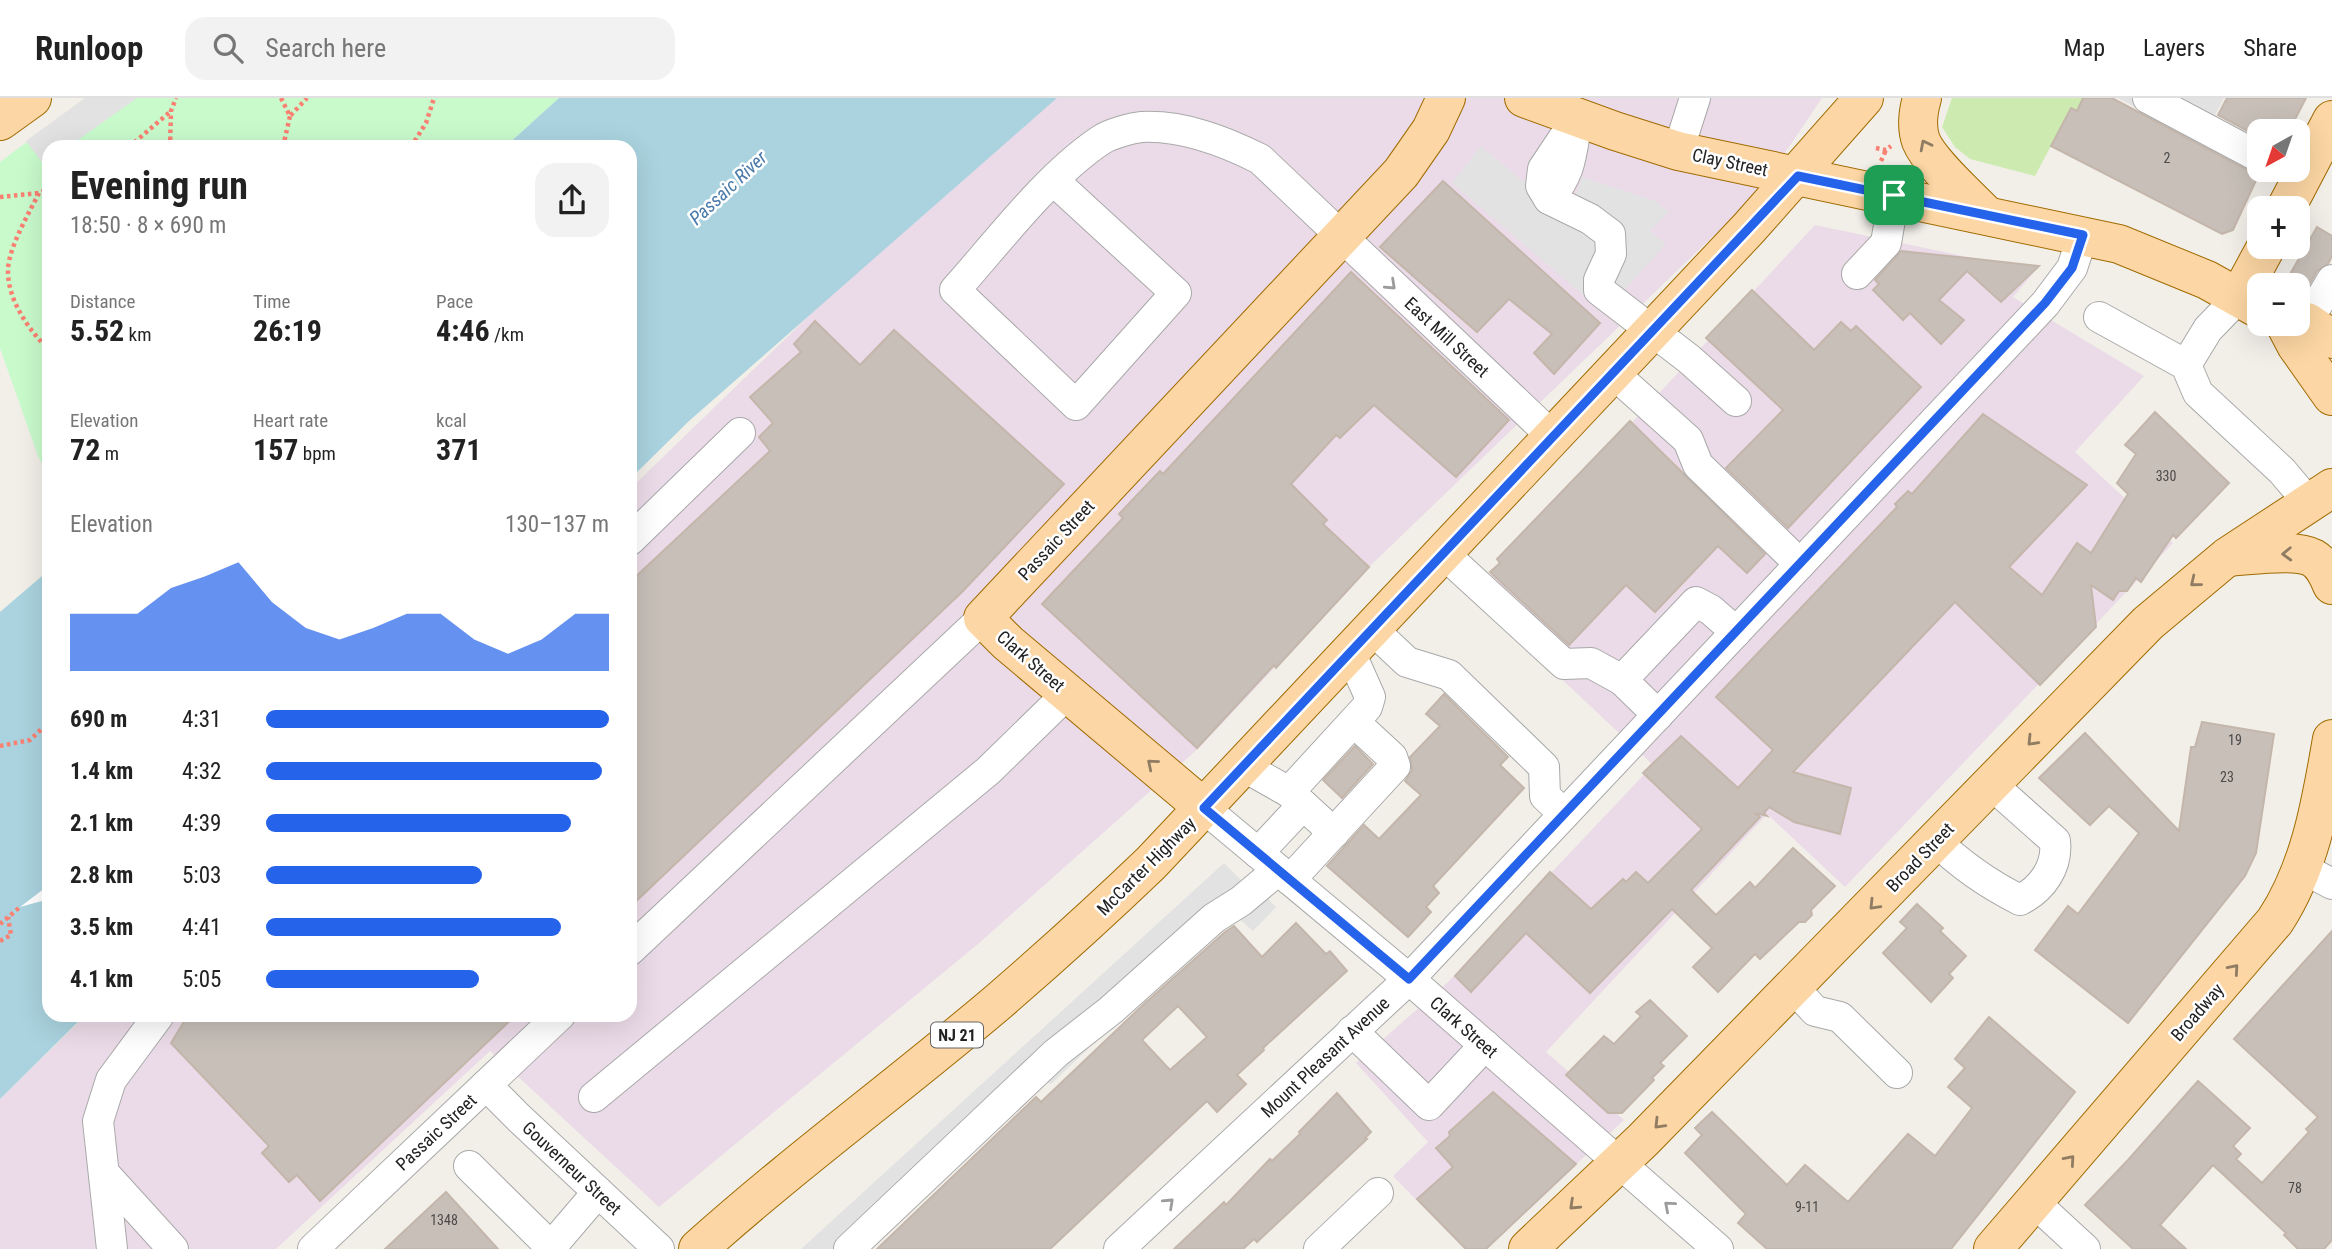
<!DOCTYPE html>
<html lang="en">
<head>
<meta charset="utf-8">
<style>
  body { margin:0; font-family:"Roboto Condensed",sans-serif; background:#f2f2f2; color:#222; height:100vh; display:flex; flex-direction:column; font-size:26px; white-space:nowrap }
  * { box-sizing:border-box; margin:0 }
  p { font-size:23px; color:#767676 }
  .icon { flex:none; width:38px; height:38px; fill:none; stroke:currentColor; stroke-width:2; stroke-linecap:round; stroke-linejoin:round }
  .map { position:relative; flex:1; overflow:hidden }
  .drawer { position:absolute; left:42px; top:42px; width:595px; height:882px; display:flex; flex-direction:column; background:#fff; border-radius:21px; box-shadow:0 7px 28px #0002 }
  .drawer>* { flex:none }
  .needle { width:46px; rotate:220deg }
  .fabs { position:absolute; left:2247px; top:21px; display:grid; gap:14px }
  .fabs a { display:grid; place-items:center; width:63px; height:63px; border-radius:14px; background:#fff; box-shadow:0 7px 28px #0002; font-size:35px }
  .pin { position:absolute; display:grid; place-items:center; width:60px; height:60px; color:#fff; margin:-30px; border-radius:14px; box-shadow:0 4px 10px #0006 }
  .round { display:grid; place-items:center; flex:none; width:74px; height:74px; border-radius:21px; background:#f2f2f2 }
  .head { display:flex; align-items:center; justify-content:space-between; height:119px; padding:0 28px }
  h1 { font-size:38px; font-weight:700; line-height:52px }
  .figures { display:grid; grid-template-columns:repeat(3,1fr); gap:10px; height:119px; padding:7px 28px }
  .figures div { display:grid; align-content:center }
  .figures b { font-size:30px; font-weight:700 }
  .figures small { font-size:19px; font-weight:400 }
  .figures p { font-size:19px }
  .chart { height:196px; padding:14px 28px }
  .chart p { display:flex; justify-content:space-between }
  .chart svg { width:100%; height:126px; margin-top:7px; fill:#2563eb; opacity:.7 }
  ul { padding:0 28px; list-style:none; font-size:23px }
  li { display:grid; grid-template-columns:112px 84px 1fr; align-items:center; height:52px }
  li i { height:18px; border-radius:9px; background:#2563eb }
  header { display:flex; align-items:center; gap:42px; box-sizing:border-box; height:98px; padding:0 35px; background:#fff; border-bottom:2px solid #e0e0e0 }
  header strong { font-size:33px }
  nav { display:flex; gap:38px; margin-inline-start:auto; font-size:24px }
  .search { width:490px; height:63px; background:#f2f2f2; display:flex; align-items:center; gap:18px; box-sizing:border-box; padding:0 24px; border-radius:21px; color:#767676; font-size:26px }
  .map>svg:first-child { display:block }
  .industrial { fill:#ebdbe8 }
  .grass { fill:#cdebb0 }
  .park { fill:#c8facc }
  .parking { fill:#e2e2e2 }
  .water { fill:#aad3df }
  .pier { fill:#fff }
  .building { fill:#c7bfb8; stroke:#c4b6ab; stroke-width:2; fill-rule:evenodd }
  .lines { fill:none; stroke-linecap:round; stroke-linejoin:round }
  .minor-casing { stroke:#a9a9a9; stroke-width:32 }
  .major-casing { stroke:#a06b00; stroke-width:40 }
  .path { stroke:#fa8072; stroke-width:4.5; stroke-dasharray:3.5 3.5; stroke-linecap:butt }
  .minor { stroke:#fff; stroke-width:30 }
  .major { stroke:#fcd6a4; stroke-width:38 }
  .oneway { stroke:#8f7c63 }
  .oneway2 { stroke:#9c9c9c }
  .route-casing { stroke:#fff; stroke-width:14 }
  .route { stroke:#2563eb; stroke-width:9 }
  .labels { text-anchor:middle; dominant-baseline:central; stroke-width:5; stroke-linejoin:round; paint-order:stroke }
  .number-label { font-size:14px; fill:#4b4948 }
  .shield { fill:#fff; stroke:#646464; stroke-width:2 }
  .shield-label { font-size:16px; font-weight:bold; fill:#222 }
  .street-label { font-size:18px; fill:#222; stroke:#fff }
  .water-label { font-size:19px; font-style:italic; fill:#4a7aab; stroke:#fff }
</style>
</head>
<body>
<header>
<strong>Runloop</strong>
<div class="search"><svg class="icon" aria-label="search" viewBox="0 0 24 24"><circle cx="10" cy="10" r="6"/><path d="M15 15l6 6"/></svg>Search here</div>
<nav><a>Map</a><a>Layers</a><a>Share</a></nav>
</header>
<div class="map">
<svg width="2332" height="1151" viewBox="0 0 2332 1151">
  <rect width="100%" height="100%" fill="#f2efe9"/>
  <g class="industrial">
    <polygon points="1054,0 1822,0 1758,95 1369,469 1200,649 978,846 659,1109 490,953 276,1151 0,1151 0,1001 86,917 630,917 630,391 851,177"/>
    <polygon points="1815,127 2035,173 2013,199 2144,278 2075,354 2173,445 1845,789 1767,716 1546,954 1624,1022 1485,1151 1464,1151 1393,1078 1428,1044 1356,965 1448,884 1653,667 1472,497"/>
  </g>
  <polygon class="grass" points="1952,0 2083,0 2077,13 2071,10 2035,78 1970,61 1955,49 1942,29"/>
  <polygon class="park" points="86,0 559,0 505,49 49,49 49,380 38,358 0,250 0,64"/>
  <g class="parking">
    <polygon points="85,0 137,0 68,49 49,49 49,63 44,67 26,43"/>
    <polygon points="2118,0 2224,0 2201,44"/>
    <polygon points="1481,48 1520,81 1575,99 1582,79 1655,103 1669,114 1650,133 1666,146 1604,215 1452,85"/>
    <polygon points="1224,765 1244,785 1249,781 1276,809 1253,833 1238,820 1225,821 1051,986 1046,983 868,1151 801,1151"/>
  </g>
  <g class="water">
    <polygon points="559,0 1057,0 689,323 630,381 630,49 505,49"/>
    <polygon points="49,472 49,917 85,917 0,1001 0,514"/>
  </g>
  <polygon class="pier" points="49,787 49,801 20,809"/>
  <g class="building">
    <polygon points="2083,0 2112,0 2251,74 2259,76 2233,132 2222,136 2051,48 2071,10 2077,13"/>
    <polygon points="2227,0 2306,0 2289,33 2259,33 2259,39 2218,17"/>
    <polygon points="1443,83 1600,225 1554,276 1534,255 1552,236 1509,201 1477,234 1380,149"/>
    <polygon points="2317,129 2332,138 2332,158 2328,166 2317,173 2304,196 2298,192 2298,187 2285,185"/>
    <polygon points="1901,153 1967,160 2039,168 2001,204 1967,173 1939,202 1964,222 1941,246 1910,215 1903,222 1873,192 1879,186 1875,182"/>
    <polygon points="1351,174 1509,322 1456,379 1374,307 1340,340 1336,337 1291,386 1327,422 1323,426 1369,469 1276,570 1274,567 1197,650 1042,506 1123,420 1119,416 1160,373 1163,376"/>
    <polygon points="1752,192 1814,252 1841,224 1851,233 1856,228 1921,289 1788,430 1726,370 1783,312 1706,240"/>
    <polygon points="815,223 860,267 894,232 1064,386 963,493 630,809 630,484 770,353 759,339 773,325 750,299 801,254 794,246"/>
    <polygon points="2155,314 2229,385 2176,440 2173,437 2141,484 2136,480 2127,493 2119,493 2113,502 2091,487 2096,529 2040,587 1955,504 1793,674 1851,690 1840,736 1794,724 1769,709 1764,715 1767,718 1755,715 1760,719 1691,792 1716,817 1750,784 1755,790 1793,750 1835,788 1811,812 1812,817 1805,824 1799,824 1760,861 1755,856 1718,894 1693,869 1712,850 1672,811 1590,895 1526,835 1471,894 1455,878 1550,774 1591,811 1623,781 1626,784 1636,774 1648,785 1702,731 1643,675 1681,638 1738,690 1773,652 1716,599 1897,409 1895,406 1908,393 1912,396 1983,316 2087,387 2009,469 2042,497 2077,445 2091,455 2128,396 2117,385 2136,356 2125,347"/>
    <polygon points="1630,323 1765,456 1747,475 1718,448 1655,514 1626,487 1569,547 1490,474 1500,465 1497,461"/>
    <polygon points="1444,596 1508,659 1500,667 1524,690 1433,788 1439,795 1426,809 1431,814 1408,839 1327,768 1364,727 1379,741 1421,697 1405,683 1412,672 1410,659 1440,628 1426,616"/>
    <polygon points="2202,624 2274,636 2256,755 2245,778 2128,925 2035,852 2068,808 2078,816 2139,735 2109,708 2090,727 2039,680 2085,635 2179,733 2191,649 2195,649"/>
    <polygon points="1355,648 1373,666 1342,700 1323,682"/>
    <polygon points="1917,806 1943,830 1940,833 1966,858 1949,876 1953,880 1931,904 1883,855 1907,830 1900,824"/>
    <path d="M 1296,825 L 1326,856 L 1330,853 L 1347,873 L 1263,950 L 1264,952 L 1237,977 L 1246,986 L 1217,1014 L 1207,1003 L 1050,1151 L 877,1151 L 1036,999 L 1041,1004 L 1144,906 L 1225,834 L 1234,828 L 1262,859 ZM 1178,908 L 1207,939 L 1170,972 L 1142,942 Z"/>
    <polygon points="2332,833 2332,1142 2324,1151 2298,1151 2284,1137 2286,1135 2213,1067 2160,1127 2186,1151 2133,1151 2085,1107 2128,1062 2198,983 2250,1030 2233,1048 2241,1056 2236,1061 2262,1085 2309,1034 2306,1031 2318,1019 2234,941"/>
    <polygon points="1650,902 1687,938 1660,965 1664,968 1652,980 1654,982 1622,1015 1608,1015 1566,977 1604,938 1614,946 1641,918 1636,914"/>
    <polygon points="188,917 516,917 320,1103 297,1077 289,1084 262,1055 269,1048 171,945"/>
    <polygon points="1989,919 2075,994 1951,1151 1767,1151 1738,1125 1746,1116 1685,1055 1702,1037 1695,1030 1712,1014 1787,1087 1805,1067 1848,1104 1908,1036 1935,1058 1972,1010 1948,989 1965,970 1955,961"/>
    <polygon points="1493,994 1576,1066 1486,1151 1466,1151 1417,1101 1453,1069 1436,1050 1450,1038 1449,1034"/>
    <polygon points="1337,995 1371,1034 1365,1040 1367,1041 1257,1144 1254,1141 1243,1151 1174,1151 1224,1104 1226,1107 1270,1061 1272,1063 1300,1036 1299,1034"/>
    <polygon points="446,1094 498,1151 385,1151"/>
  </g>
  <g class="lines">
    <g class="minor-casing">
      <g id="minor">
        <polyline points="2148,0 2259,59"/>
        <polyline points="1577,20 1543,71 1541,88 1549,101 1590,121 1610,136 1611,156 1599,182 1599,192 1689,261 1736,303"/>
        <polyline points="1678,53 1695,0"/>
        <path d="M 1053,82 L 1176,195 L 1076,307 L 955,192 C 998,144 1047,78 1101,42 C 1110,36 1131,30 1142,29 C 1183,27 1224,43 1260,61 L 1553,339"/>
        <path d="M 1549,101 C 1570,77 1571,59 1576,28"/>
        <polyline points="1857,176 1886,145 1894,98"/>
        <polyline points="2099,219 2186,267 2198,295 2282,373 2309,405"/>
        <polyline points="2307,224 2332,182"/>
        <polyline points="2186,267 2208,231 2239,199"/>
        <polyline points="1613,275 1688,342 1698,367 1800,466"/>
        <polyline points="630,442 740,335"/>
        <polyline points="1443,455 1564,566 1591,565 1622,582 1696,504 1711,512 1736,534"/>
        <polyline points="1372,531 1407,564 1449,577 1544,669 1545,698 1564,716"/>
        <polyline points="1622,582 1658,617"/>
        <polyline points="1243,668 1289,694 1334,735"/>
        <polyline points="1289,694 1367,609 1370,599 1350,554"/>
        <polyline points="1204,710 1409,881 1718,1151"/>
        <path d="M 1936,743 C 1961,767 1988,786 2020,802 C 2042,791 2058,769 2055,743 L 1991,686"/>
        <polyline points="1258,755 1303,707"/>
        <polyline points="2302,770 2332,786"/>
        <polyline points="1290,782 1395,668 1392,659 1354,624"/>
        <polyline points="630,852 983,520"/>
        <polyline points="1793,889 1815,913 1840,919 1897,975"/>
        <polyline points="1352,933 1429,1007 1485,947"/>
        <polyline points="486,987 519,1020 659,1151"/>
        <polyline points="594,999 988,673 1068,595"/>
        <polyline points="469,1068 551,1149 550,1151"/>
        <polyline points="104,1075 173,1151"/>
        <polyline points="2034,1104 2085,1151"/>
        <polyline points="551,1149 598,1094"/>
        <polyline points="112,1151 98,1023 111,982 159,917"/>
        <polyline points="313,1151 560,917"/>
        <polyline points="849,1151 1056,955 1111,912 1214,820 1241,803 1278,772"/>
        <polyline points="1119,1151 1409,881 2045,206 2072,170 2083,137"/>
        <polyline points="1319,1151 1378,1095"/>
      </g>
    </g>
    <g class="major-casing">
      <g id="major">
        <polyline points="1524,0 1615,33 1678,53 2119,146 2207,182 2259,211"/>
        <path d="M 1922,0 C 1918,14 1916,29 1921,43 C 1930,65 1968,98 1986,117"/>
        <polyline points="0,23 32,0"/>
        <polyline points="2286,110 2332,22"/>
        <polyline points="2239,199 2266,149"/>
        <polyline points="2298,225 2307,224 2332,241"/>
        <polyline points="2285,226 2296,247 2332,298"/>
        <path d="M 2228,459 C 2250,458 2294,450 2313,460 C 2323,466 2328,477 2332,487"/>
        <polyline points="1204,710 1008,545 983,520 1401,75 1431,32 1446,0"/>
        <path d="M 698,1151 C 795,1064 899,988 998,904 C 1050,859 1101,813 1151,765 L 1749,130 L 1864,0"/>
        <polyline points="1528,1151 1643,1042 2148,525 2227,459 2332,390"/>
        <path d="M 1993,1151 L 2275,823 C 2311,768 2321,704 2332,641"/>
      </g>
    </g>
    <g class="path">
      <polyline points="281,0 290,18 307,0"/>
      <polyline points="129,49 171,13"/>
      <polyline points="170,49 171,13 176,0"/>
      <polyline points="283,49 290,18"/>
      <polyline points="411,49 426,25 434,0"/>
      <polyline points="1876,50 1886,52 1891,48"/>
      <polyline points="1881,63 1886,52"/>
      <path d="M 39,95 C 29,115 9,149 8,171 C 7,202 29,232 49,252"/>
      <polyline points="0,99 39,95 49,91"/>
      <polyline points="0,648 30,642 49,624"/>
      <polyline points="0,826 20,809"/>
      <polyline points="0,843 11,837 8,819"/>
    </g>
    <use href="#minor" class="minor"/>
    <use href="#major" class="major"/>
  </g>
  <defs><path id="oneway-chevron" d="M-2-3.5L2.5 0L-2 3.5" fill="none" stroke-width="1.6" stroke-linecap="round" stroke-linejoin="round" transform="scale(1.75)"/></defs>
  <g class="oneway">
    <use href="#oneway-chevron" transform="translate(1925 47) rotate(-117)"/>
    <use href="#oneway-chevron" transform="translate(2287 456) rotate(178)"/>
    <use href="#oneway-chevron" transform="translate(2195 484) rotate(141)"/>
    <use href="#oneway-chevron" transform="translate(2032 643) rotate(134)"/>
    <use href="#oneway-chevron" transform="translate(1152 666) rotate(-140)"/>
    <use href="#oneway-chevron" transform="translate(1874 807) rotate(134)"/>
    <use href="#oneway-chevron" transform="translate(2234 871) rotate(-49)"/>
    <use href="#oneway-chevron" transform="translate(1659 1026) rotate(134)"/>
    <use href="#oneway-chevron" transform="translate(2070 1062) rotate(-49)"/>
    <use href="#oneway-chevron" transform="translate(1574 1107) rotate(137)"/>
  </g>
  <g class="oneway2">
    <use href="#oneway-chevron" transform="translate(1391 187) rotate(43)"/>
    <use href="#oneway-chevron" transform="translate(1169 1105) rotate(-43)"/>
    <use href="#oneway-chevron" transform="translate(1669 1108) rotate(-139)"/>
  </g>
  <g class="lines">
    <g class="route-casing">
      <polygon id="route" points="1798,78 2083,137 2072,170 2045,205 1409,881 1204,710"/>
    </g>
    <use href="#route" class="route"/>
  </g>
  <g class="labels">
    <g class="number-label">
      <text x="2167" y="60">2</text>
      <text x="2166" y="378">330</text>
      <text x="2235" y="642">19</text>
      <text x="2227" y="679">23</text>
      <text x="2295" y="1090">78</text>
      <text x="1807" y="1109">9-11</text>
      <text x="444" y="1122">1348</text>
    </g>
    <rect class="shield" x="931" y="924.5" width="52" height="25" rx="5"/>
    <g class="shield-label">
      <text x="957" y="937">NJ 21</text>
    </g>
    <g class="street-label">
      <text transform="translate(1730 64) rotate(12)">Clay Street</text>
      <text transform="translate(1447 239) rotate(43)">East Mill Street</text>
      <text transform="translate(1056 442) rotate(-47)">Passaic Street</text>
      <text transform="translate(1031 563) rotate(41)">Clark Street</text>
      <text transform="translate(1920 759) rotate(-46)">Broad Street</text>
      <text transform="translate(1146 768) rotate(-45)">McCarter Highway</text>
      <text transform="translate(2197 914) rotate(-49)">Broadway</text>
      <text transform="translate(1464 929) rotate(41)">Clark Street</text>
      <text transform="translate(1325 959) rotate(-43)">Mount Pleasant Avenue</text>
      <text transform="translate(436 1034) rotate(-43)">Passaic Street</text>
      <text transform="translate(572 1070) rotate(43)">Gouverneur Street</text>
    </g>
    <g class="water-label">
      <text transform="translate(728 90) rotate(-43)">Passaic River</text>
    </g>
  </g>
</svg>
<div class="fabs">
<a><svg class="needle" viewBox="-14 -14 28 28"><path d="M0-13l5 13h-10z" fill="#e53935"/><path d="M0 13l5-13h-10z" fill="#767676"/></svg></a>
<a>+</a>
<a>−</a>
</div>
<div class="pin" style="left:1894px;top:97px;background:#1e9e55"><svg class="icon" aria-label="arrive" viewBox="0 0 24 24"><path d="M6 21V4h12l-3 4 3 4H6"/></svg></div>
<section class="drawer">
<div class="head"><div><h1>Evening run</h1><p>18:50 · 8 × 690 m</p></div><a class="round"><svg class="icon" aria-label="share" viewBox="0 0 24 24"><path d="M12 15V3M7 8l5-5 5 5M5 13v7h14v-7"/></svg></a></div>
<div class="figures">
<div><p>Distance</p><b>5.52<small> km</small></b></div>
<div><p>Time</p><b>26:19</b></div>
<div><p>Pace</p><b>4:46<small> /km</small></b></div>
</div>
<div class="figures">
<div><p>Elevation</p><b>72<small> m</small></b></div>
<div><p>Heart rate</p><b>157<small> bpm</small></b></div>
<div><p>kcal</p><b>371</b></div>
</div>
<div class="chart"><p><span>Elevation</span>130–137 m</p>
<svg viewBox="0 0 160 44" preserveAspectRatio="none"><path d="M0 44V24L10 24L20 24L30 15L40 11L50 6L60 20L70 29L80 33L90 29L100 24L110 24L120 33L130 38L140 33L150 24L160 24V44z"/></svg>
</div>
<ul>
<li><b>690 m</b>4:31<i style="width:100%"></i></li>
<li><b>1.4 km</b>4:32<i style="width:98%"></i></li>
<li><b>2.1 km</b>4:39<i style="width:89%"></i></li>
<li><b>2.8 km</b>5:03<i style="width:63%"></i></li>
<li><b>3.5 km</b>4:41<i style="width:86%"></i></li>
<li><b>4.1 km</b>5:05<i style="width:62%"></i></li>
</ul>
</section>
</div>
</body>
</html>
